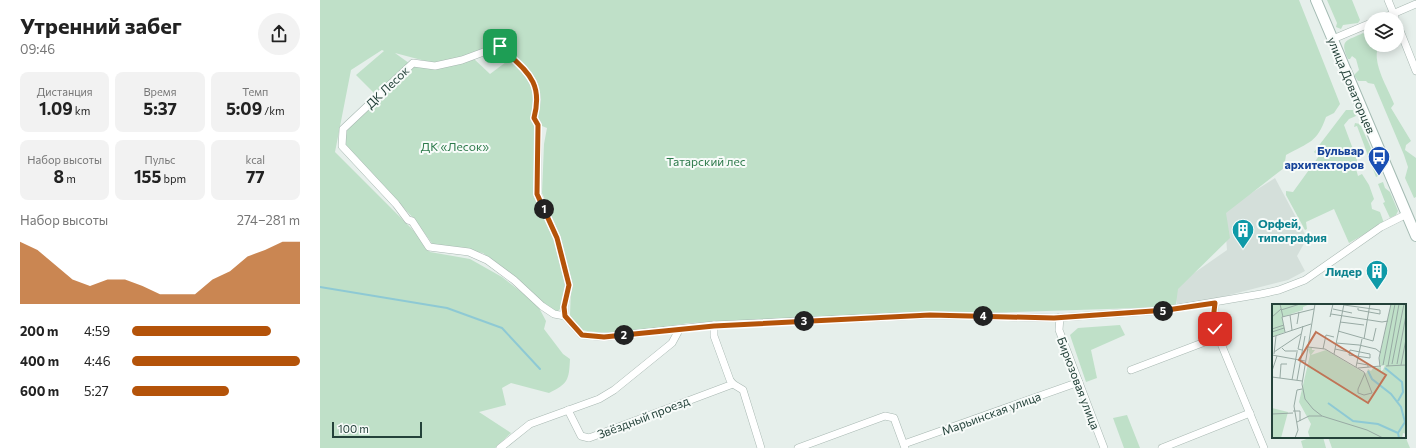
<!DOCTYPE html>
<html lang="ru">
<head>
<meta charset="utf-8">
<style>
  body { margin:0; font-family:Commissioner,sans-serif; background:#f2f2f2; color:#222; height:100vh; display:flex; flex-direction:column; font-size:15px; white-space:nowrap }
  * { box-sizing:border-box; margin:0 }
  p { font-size:13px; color:#767676 }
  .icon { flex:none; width:22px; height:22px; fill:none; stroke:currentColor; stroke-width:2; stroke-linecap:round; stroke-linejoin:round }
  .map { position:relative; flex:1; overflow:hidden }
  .details { display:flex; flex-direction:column; background:#fff; width:320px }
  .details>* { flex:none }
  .fabs { position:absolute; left:1044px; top:12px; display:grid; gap:8px }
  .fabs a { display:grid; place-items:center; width:40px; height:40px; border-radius:50%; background:#fff; box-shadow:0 2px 10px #0003; font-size:20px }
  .scale { position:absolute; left:12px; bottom:10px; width:90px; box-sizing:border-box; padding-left:4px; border:2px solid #24423a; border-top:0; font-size:11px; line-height:14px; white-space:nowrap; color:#24423a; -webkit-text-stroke:3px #f7fbf9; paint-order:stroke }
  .pin { position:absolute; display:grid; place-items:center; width:34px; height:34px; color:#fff; margin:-17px; border-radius:8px; box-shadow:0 2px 6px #0006 }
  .km { position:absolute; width:20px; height:20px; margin:-10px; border-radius:50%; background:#222; color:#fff; font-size:11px; line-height:20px; text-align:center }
  .round { display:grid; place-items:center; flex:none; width:42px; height:42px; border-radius:21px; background:#f2f2f2 }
  .overview { display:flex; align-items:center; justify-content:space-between; height:68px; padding:0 20px }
  h1 { font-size:22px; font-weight:700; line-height:30px }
  .metrics { display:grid; grid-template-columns:repeat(3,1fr); gap:6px; height:68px; padding:4px 20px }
  .metrics div { display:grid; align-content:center; border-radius:8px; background:#f2f2f2; text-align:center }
  .metrics b { font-size:17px; font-weight:700 }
  .metrics small { font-size:11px; font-weight:400 }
  .metrics p { font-size:11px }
  .chart { height:112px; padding:8px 20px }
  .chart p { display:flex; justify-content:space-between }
  .chart svg { width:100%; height:72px; margin-top:4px; fill:#b45309; opacity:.7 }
  ul { padding:0 20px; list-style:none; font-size:13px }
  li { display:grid; grid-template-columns:64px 48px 1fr; align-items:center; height:30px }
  li i { height:10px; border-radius:5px; background:#b45309 }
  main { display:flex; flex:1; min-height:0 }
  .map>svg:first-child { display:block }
  .built { fill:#d4dfda }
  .green { fill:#bfe0c8; fill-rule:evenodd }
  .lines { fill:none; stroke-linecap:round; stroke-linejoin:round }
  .stream { stroke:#8ec9d4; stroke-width:2 }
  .minor-casing { stroke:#a8b8b2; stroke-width:8 }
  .secondary-casing { stroke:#a4bbb3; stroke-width:12 }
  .minor { stroke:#fff; stroke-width:7 }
  .secondary { stroke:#fff; stroke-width:10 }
  .route-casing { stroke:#fff; stroke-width:8 }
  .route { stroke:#b45309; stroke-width:5 }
  .labels { text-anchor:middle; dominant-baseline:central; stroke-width:4; stroke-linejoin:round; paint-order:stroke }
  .street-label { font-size:12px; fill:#24423a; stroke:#f7fbf9 }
  .park-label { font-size:12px; fill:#2d7a4b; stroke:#f7fbf9 }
  .transit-label { font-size:12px; font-weight:bold; fill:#164399; stroke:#f7fbf9; text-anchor:end }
  .culture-label { font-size:12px; font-weight:bold; fill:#0d838f; stroke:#f7fbf9; text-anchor:start }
  .inset-river { fill:none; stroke:#8ec9d4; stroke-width:2 }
  .inset-road { fill:none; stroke:#98aaa4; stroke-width:1 }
  .view { fill:#c07456; fill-opacity:0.15; stroke:#c07456; stroke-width:2 }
  .inset-edge { fill:none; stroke:#24423a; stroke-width:2 }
</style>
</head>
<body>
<main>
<section class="details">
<div class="overview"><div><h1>Утренний забег</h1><p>09:46</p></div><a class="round"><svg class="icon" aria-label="share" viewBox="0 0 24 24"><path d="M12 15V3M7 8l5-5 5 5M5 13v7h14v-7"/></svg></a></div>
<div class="metrics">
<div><p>Дистанция</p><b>1.09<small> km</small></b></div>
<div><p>Время</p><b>5:37</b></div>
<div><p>Темп</p><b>5:09<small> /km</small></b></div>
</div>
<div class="metrics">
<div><p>Набор высоты</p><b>8<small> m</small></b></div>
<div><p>Пульс</p><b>155<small> bpm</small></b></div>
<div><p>kcal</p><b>77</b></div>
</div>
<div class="chart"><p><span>Набор высоты</span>274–281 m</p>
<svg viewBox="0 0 160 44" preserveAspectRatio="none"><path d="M0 44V6L10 11L20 20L30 29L40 33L50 29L60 29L70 33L80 38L90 38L100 38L110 29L120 24L130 15L140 11L150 6L160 6V44z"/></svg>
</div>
<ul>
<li><b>200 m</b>4:59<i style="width:83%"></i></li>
<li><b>400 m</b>4:46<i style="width:100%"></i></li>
<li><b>600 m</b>5:27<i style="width:58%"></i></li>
</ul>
</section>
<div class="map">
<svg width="1096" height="448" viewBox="0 0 1096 448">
  <rect width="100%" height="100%" fill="#e6efeb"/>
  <polygon class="built" points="955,178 986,236 986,240 977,256 985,271 968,280 886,301 857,305 854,287 907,250 904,210"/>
  <g class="green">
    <path d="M 0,0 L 979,0 L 1020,104 L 1014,113 L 1006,117 C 997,143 989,142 966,155 L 964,168 L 906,213 L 910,238 L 858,289 L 856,304 L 848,307 L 369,323 C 334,328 293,338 258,329 L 250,315 L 251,287 L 239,234 L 222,193 L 224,144 L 227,128 L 222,126 L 219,120 L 215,99 L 211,121 L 215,126 L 216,198 L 235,240 L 247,285 L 242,307 L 237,312 L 221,302 L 163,253 L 113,245 L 96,221 L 24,144 L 28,127 L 58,97 L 36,75 L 64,51 L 62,50 L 31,70 L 15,152 L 94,231 L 110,252 L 150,259 L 182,277 L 217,304 L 226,321 L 224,329 L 243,354 L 250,359 C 249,380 248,384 229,393 L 191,383 L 182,388 L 186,405 L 159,412 L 191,433 L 175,448 L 0,448 ZM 183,44 L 210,71 L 212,83 L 190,59 L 170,74 L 153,58 L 93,66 L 75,53 L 113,63 L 147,57 Z"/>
    <polygon points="1007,0 1032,0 1040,20 1038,23 1023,25 1021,29 1016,27 1017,23"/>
    <path d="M 1043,33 L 1051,39 L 1051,45 L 1057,45 L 1058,47 C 1052,64 1068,88 1074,104 L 1071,108 L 1091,141 L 1086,145 L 1085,150 L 1096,158 L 1096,197 L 1094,198 L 1085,178 L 1088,167 L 1084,155 L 1054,84 L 1048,83 L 1046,81 L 1038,81 L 1034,75 L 1039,70 L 1036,59 L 1032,56 L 1030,59 L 1028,59 C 1019,39 1027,41 1043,33 Z"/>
    <polygon points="1026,110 1033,110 1036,116 1029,119 1024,125 1037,160 1036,169 1038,176 1042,174 1049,185 1054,199 1051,203 1052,209 1060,212 1064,223 1029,243 1014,209 986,222 987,229 985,230 966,195 966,191 973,192 999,156 994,152"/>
    <polygon points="1035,123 1040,124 1059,166 1058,170 1060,175 1056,177 1037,126 1034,127"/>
    <polygon points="1063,182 1065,188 1070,192 1078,211 1076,215 1070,218 1063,203 1065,202 1058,184"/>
    <polygon points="800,325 805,335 771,350 777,378 766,382 750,335 758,328"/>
    <polygon points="807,415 820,448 804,448 793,418"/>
    <polygon points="1085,436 1090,448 1012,448 1008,437"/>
    <polygon points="992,437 1003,437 1006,448 983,448 981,441"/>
  </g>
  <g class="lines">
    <polyline class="stream" points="0,287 127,308 182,328 220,369"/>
    <g class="minor-casing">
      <g id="minor">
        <polyline points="1068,0 1075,17"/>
        <polyline points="1061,19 1096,4"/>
        <polyline points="1077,23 1096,71"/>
        <polyline points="1013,39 1051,23"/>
        <polyline points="895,303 893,320 895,329 944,448"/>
        <path d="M 245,316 L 244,307 L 249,285 L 237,238 L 217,194 L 218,125 L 214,118 C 224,80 205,71 180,46 L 142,60 L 115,66 L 93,63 L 23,129 L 22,146 L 76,204 L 88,220 L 92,221 L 109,247 L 149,252 L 167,260 L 194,280 L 222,306 L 234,314 L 245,316 L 262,335 L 284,337 L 394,325 L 610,315 L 734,318 L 847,310 L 941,294 L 959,290 L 985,280 L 1061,227 L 1087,214"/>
        <polyline points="740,317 739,330 784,448"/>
        <polyline points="394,325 394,336 410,380 413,384 423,390 441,448"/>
        <polyline points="811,370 898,337"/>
        <polyline points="248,410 261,436 269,438 413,384"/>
        <polyline points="584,444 759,382"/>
        <polyline points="180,448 210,424 279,399 294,390 352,343 359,330"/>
        <polyline points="478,448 565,416 574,418 585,448"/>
        <polyline points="842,448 930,413"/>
      </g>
    </g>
    <g class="secondary-casing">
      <polyline id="secondary" points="996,0 1096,236"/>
    </g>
    <use href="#minor" class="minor"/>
    <use href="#secondary" class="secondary"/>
  </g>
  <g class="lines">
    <g class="route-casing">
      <path id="route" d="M 180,46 C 205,71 224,80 214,118 L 218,125 L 217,194 L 237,238 L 249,285 L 244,307 L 245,316 L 262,335 L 284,337 L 394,326 L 610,315 L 734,318 L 847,310 L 895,303 L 893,320 L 895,329"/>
    </g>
    <use href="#route" class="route"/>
  </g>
  <defs>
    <g id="bus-pin" transform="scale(1.15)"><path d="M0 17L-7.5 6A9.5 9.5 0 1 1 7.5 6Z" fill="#1a4fb4" stroke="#f7fbf9"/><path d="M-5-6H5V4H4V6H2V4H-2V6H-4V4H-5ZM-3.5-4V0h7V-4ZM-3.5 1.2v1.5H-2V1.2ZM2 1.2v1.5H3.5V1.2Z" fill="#fff"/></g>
    <g id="building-pin" transform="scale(1.15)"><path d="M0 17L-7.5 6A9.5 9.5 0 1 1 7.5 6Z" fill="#0f9aa8" stroke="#f7fbf9"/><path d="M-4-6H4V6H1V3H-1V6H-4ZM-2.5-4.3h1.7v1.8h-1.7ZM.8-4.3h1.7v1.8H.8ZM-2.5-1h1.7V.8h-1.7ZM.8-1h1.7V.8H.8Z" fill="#fff"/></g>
  </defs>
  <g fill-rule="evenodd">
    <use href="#bus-pin" x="1059" y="157"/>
    <use href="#building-pin" x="923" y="230"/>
    <use href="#building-pin" x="1057" y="271"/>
  </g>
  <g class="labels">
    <g class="street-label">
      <text transform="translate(1032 85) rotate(67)">улица Доваторцев</text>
      <text transform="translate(67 87) rotate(-44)">ДК Лесок</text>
      <text transform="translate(759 383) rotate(69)">Бирюзовая улица</text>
      <text transform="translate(671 413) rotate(-20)">Марьинская улица</text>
      <text transform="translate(323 417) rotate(-21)">Звёздный проезд</text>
    </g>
    <g class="park-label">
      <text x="135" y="146">ДК «Лесок»</text>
      <text x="386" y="161">Татарский лес</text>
    </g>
    <g class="transit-label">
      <text x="1044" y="150">Бульвар<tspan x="1044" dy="14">архитекторов</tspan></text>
    </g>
    <g class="culture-label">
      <text x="938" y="223">Орфей,<tspan x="938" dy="14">типография</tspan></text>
      <text x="1042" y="271" text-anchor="end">Лидер</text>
    </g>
  </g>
  <g transform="translate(952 304)">
    <rect width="134" height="134" fill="#e6efeb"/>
    <path d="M 0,0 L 38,0 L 31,3 L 31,6 L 10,13 L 13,28 L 0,33 ZM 119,0 L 134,0 L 134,130 L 131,129 L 130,134 L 38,134 L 36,128 L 39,120 L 27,98 L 38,51 L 36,45 L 40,43 L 40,46 L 43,46 L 39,51 L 54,46 L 94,70 L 96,65 L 99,67 L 101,64 L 109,63 L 109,67 L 111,66 L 113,61 L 109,62 L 107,56 ZM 0,104 L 16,108 L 9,134 L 0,134 Z" fill="#bfe0c8"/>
    <path class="inset-river" d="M 113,64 L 130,78 L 131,88 L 126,97M 96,67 L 100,75 L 119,90 L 129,103 L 133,118 L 126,129 L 127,134M 56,99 L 81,117 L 106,120 L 126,129"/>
    <path class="inset-road" d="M 8,0 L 11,13M 43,0 L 30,80 L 33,95 L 41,105 L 50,112 L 95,126 L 111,134M 72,1 L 108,6 L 108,10 L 86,6 L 86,4M 61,5 L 80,9M 9,6 L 28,0M 59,10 L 110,18 L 116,17M 18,11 L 20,26M 0,13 L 9,5M 58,13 L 61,0M 68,18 L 92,21M 25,20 L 27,8M 0,25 L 12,21M 66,27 L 101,37 L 104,24M 0,28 L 12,24M 13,28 L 10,13 L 42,5M 0,33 L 39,20M 92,35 L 98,0M 64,39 L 87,41 L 104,45 L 109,49M 36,43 L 53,45 L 92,68 L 100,89 L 92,91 L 86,89 L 86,85 L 93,69M 10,44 L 13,47 L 26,47M 51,45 L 54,31 L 62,33M 63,45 L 77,48M 30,46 L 26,45 L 31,22M 78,46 L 98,50 L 98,54 L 77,51 ZM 2,48 L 29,30M 2,50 L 4,32M 62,50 L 72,0M 0,51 L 33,57M 85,59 L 96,61 L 96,63M 120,60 L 132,0M 125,60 L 134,11M 111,61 L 123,0M 129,61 L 134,35M 114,62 L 134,61M 116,62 L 127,0M 84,63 L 90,35M 108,63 L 107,54 L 119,0M 86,64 L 109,62M 0,67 L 5,52M 0,73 L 30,77M 8,74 L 9,60 L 15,60M 20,76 L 25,48M 25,76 L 33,32M 21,107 L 28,107 L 28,117M 0,110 L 21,109M 25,118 L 37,112 L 50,112M 23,134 L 26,126 L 22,102 L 25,86 L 30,85"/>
    <path class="view" d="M 44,28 L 114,71 L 96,99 L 27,56 Z"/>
    <rect width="134" height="134" class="inset-edge"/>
  </g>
</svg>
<div class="fabs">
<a><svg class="icon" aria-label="layers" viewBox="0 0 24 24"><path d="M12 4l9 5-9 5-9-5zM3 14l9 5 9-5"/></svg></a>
</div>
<div class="scale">100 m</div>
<div class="pin" style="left:180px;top:46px;background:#1e9e55"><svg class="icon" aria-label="arrive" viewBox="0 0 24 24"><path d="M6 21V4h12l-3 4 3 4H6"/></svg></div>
<div class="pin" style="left:895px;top:329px;background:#d93025"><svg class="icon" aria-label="check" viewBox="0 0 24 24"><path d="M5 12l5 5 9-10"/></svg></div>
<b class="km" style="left:224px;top:209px">1</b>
<b class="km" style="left:304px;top:335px">2</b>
<b class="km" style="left:484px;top:321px">3</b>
<b class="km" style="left:663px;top:316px">4</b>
<b class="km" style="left:843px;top:311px">5</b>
</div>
</main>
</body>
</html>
